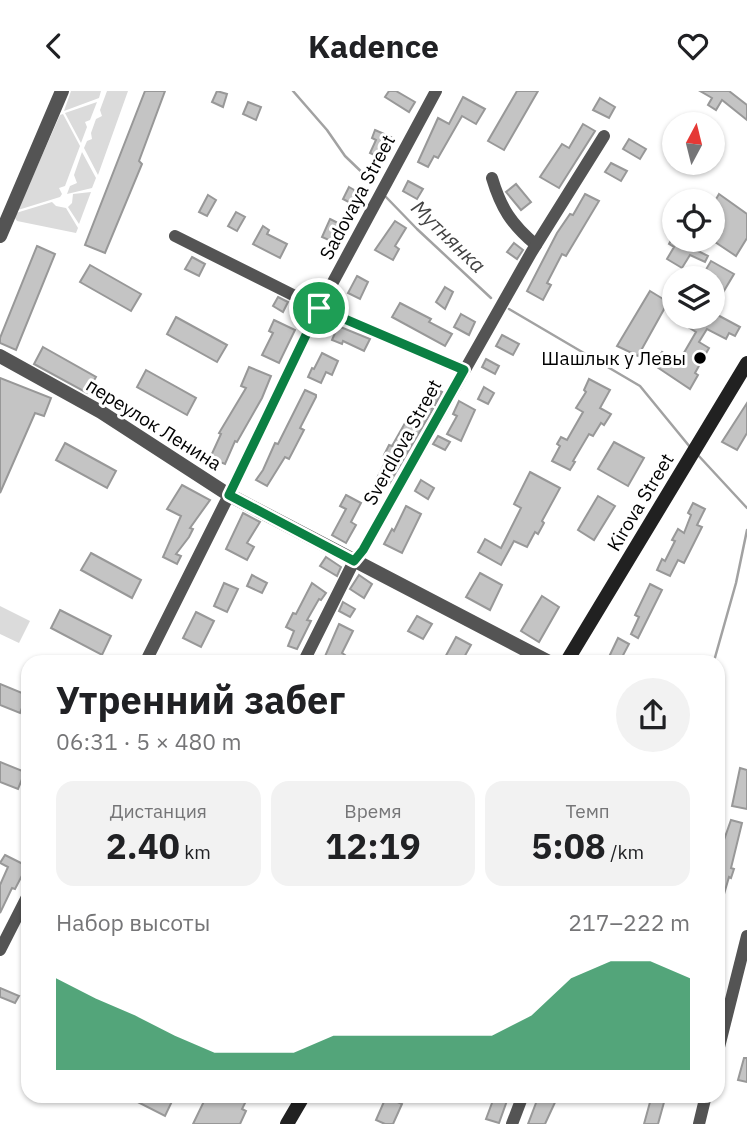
<!DOCTYPE html>
<html lang="ru">
<head>
<meta charset="utf-8">
<style>
  body { margin:0; font-family:"IBM Plex Sans",sans-serif; background:#f2f2f2; color:#202124; height:100vh; display:flex; flex-direction:column; font-size:26px; white-space:nowrap }
  * { box-sizing:border-box; margin:0 }
  p { font-size:23px; color:#757577 }
  .icon { flex:none; width:38px; height:38px; fill:none; stroke:currentColor; stroke-width:2; stroke-linecap:round; stroke-linejoin:round }
  .map { position:relative; flex:1; overflow:hidden }
  .panel { position:absolute; left:21px; top:564px; width:704px; height:448px; display:flex; flex-direction:column; background:#fff; border-radius:21px; box-shadow:0 2px 5px #0004 }
  .panel>* { flex:none }
  .needle { width:46px; rotate:7deg }
  .buttons { position:absolute; left:662px; top:21px; display:grid; gap:14px }
  .buttons a { display:grid; place-items:center; width:63px; height:63px; border-radius:50%; background:#fff; box-shadow:0 2px 5px #0004; font-size:35px }
  .pin { position:absolute; display:grid; place-items:center; width:60px; height:60px; color:#fff; margin:-30px; border:4px solid #fff; border-radius:50%; box-shadow:0 2px 7px #0007 }
  .round { display:grid; place-items:center; flex:none; width:74px; height:74px; border-radius:37px; background:#f2f2f2 }
  .headline { display:flex; align-items:center; justify-content:space-between; height:119px; padding:0 35px }
  h1 { font-size:38px; font-weight:700; line-height:52px }
  .stats { display:grid; grid-template-columns:repeat(3,1fr); gap:10px; height:119px; padding:7px 35px }
  .stats div { display:grid; align-content:center; border-radius:18px; background:#f2f2f2; text-align:center }
  .stats b { font-size:35px; font-weight:700 }
  .stats small { font-size:19px; font-weight:400 }
  .stats p { font-size:19px }
  .chart { height:196px; padding:14px 35px }
  .chart p { display:flex; justify-content:space-between }
  .chart svg { width:100%; height:126px; margin-top:7px; fill:#0b8043; opacity:.7 }
  header { display:flex; justify-content:space-between; align-items:center; height:91px; padding:0 35px; background:#fff; font-size:32px; font-weight:700 }
  .map>svg:first-child { display:block }
  .green { fill:#dbdbdb }
  .lines { fill:none; stroke-linecap:round; stroke-linejoin:round }
  .stream { stroke:#a2a2a2; stroke-width:2.5 }
  .building { fill:#c4c4c4; stroke:#989898; stroke-width:2 }
  .minor { stroke:#545454; stroke-width:12 }
  .tertiary { stroke:#545454; stroke-width:14 }
  .secondary { stroke:#212121; stroke-width:14 }
  .route-casing { stroke:#fff; stroke-width:14 }
  .route { stroke:#0b8043; stroke-width:9 }
  .poi-dot { fill:#000; stroke:#fff; stroke-width:2.5 }
  .labels { text-anchor:middle; dominant-baseline:central; stroke-width:6; stroke-linejoin:round; paint-order:stroke }
  .street-label { font-size:19px; fill:#000; stroke:#fff }
  .poi-label { font-size:19px; fill:#000; stroke:#fff; text-anchor:end }
  .water-label { font-size:21px; font-style:italic; fill:#434343; stroke:#fff }
</style>
</head>
<body>
<header><svg class="icon" aria-label="back" viewBox="0 0 24 24"><path d="M15 5l-7 7 7 7"/></svg>Kadence<svg class="icon" aria-label="heart" viewBox="0 0 24 24"><path d="M12 20l-8-8c-3-5 5-10 8-4 3-6 11-1 8 4z"/></svg></header>
<div class="map">
<svg width="747" height="1033" viewBox="0 0 747 1033">
  <rect width="100%" height="100%" fill="#fff"/>
  <g class="green">
    <polygon points="71,0 101,0 99,7 64,20"/>
    <polygon points="107,0 128,0 98,84 84,57 87,50 92,48 91,42 96,28 102,25 100,19"/>
    <polygon points="97,11 90,29 85,31 87,36 81,52 65,22"/>
    <polygon points="63,23 80,55 65,95 59,97 62,103 60,106 18,119 60,24"/>
    <polygon points="82,61 96,87 92,97 67,103 70,95 77,92 74,84"/>
    <polygon points="91,101 79,133 68,116 72,112 73,103"/>
    <polygon points="52,111 56,115 66,117 78,137 76,142 17,130 15,127 16,122"/>
    <polygon points="0,515 30,530 19,552 0,543"/>
  </g>
  <g class="lines">
    <g class="stream">
      <polyline points="293,0 327,39 345,65 372,91"/>
      <polyline points="386,106 417,138 491,207"/>
      <polyline points="509,218 640,295 690,356"/>
      <polyline points="697,363 747,417"/>
      <polyline points="714,570 736,492 747,439"/>
    </g>
  </g>
  <g class="building">
    <polygon points="145,0 165,0 139,70 142,73 105,162 85,154"/>
    <polygon points="217,0 227,3 223,16 212,11"/>
    <polygon points="389,0 396,0 415,11 409,21 385,6"/>
    <polygon points="517,0 538,0 504,59 488,50"/>
    <polygon points="700,0 729,0 747,14 747,29 722,9 716,19 708,14 712,7"/>
    <polygon points="463,6 485,18 476,33 462,25 438,67 434,65 428,76 418,71 438,27 449,33"/>
    <polygon points="600,7 615,16 609,27 593,19"/>
    <polygon points="248,11 261,16 256,29 243,23"/>
    <polygon points="583,33 595,40 559,97 540,86 562,53 569,57"/>
    <polygon points="375,39 391,46 381,67 370,62 376,49 372,47"/>
    <polygon points="629,48 646,58 640,68 623,58"/>
    <polygon points="611,72 627,80 621,90 605,81"/>
    <polygon points="408,90 423,98 417,108 403,100"/>
    <polygon points="516,93 531,111 521,119 506,101"/>
    <polygon points="349,96 363,104 356,115 343,108"/>
    <polygon points="585,103 599,110 566,165 562,163 547,192 551,194 543,209 527,200 557,142 570,123 573,124"/>
    <polygon points="719,103 747,123 747,147 736,165 712,149 712,115"/>
    <polygon points="208,104 216,109 207,125 199,121"/>
    <polygon points="236,121 245,126 237,140 228,135"/>
    <polygon points="330,128 348,137 340,154 322,146"/>
    <polygon points="395,130 406,137 395,155 399,158 393,169 375,159"/>
    <polygon points="263,135 269,139 267,143 287,153 280,167 253,153"/>
    <polygon points="673,146 674,149 699,149 694,158 708,165 705,171 690,164 682,177 667,168 674,156 669,153"/>
    <polygon points="514,152 523,159 517,168 507,161"/>
    <polygon points="37,155 55,163 16,259 0,252 0,247"/>
    <polygon points="192,166 205,173 199,185 185,178"/>
    <polygon points="711,170 734,183 712,220 712,187 701,187"/>
    <polygon points="90,174 141,203 131,220 80,191"/>
    <polygon points="357,185 368,191 360,208 348,202"/>
    <polygon points="445,196 453,201 445,218 436,211"/>
    <polygon points="650,200 668,211 638,265 617,255"/>
    <polygon points="278,206 288,211 283,221 273,215"/>
    <polygon points="400,212 431,228 429,231 452,243 445,255 392,226"/>
    <polygon points="712,221 740,236 735,245 729,242 726,248 707,238 699,251 709,257 695,282 698,284 690,298 654,274 662,261 678,272 696,241 683,233 687,226 712,226"/>
    <polygon points="461,223 475,231 469,244 454,236"/>
    <polygon points="176,226 227,254 217,271 167,243"/>
    <polygon points="274,229 295,239 279,272 262,264 273,242 269,240"/>
    <polygon points="338,235 370,248 364,260 343,250 342,253 332,249"/>
    <polygon points="502,244 519,253 513,264 496,255"/>
    <polygon points="43,256 96,286 87,302 34,273"/>
    <polygon points="322,262 338,270 332,284 326,281 321,292 308,286 312,277 314,278"/>
    <polygon points="486,268 499,275 495,283 482,276"/>
    <polygon points="249,276 271,285 262,307 237,351 235,350 225,373 210,367 221,343 219,342 246,297 241,295"/>
    <polygon points="146,279 196,307 187,324 137,296"/>
    <polygon points="0,287 51,307 44,325 35,322 0,402"/>
    <polygon points="589,288 610,299 600,317 611,323 604,334 601,332 593,345 589,343 573,370 575,371 570,379 552,370 560,355 557,353 561,346 567,349 583,321 576,317 586,301 584,299"/>
    <polygon points="484,296 494,302 488,313 478,308"/>
    <polygon points="436,298 442,301 435,314 429,310"/>
    <polygon points="305,299 316,304 316,306 300,337 304,339 289,368 285,366 267,395 256,389 263,379 275,352 278,353"/>
    <polygon points="459,310 475,319 461,350 447,343 457,325 453,323"/>
    <polygon points="421,312 433,318 388,395 376,389 388,366 384,364 389,354 392,355 405,332 409,334"/>
    <polygon points="747,312 747,342 737,359 722,351"/>
    <polygon points="438,345 450,351 445,359 433,353"/>
    <polygon points="614,351 644,367 628,395 598,378"/>
    <polygon points="65,352 116,380 107,397 56,369"/>
    <polygon points="530,381 560,397 542,430 544,432 538,443 535,441 527,456 514,450 501,474 478,461 485,448 501,457 521,417 514,413"/>
    <polygon points="421,389 434,397 428,408 415,400"/>
    <polygon points="182,394 210,409 190,437 193,438 189,446 176,463 181,465 177,473 163,466 181,425 167,418"/>
    <polygon points="346,404 361,412 351,431 356,434 346,452 332,444 346,418 340,415"/>
    <polygon points="598,405 615,415 594,449 578,439"/>
    <polygon points="693,412 705,418 697,434 702,436 684,472 678,469 670,485 657,479 662,468 665,470 675,450 672,449 678,438 684,442 691,424 688,422"/>
    <polygon points="406,415 421,423 402,462 384,453 392,438 394,440"/>
    <polygon points="243,422 260,431 247,452 254,456 247,469 226,458"/>
    <polygon points="91,462 141,489 132,507 81,479"/>
    <polygon points="326,466 341,476 337,485 320,475"/>
    <polygon points="480,482 502,494 490,519 466,506"/>
    <polygon points="252,484 267,492 262,502 247,495"/>
    <polygon points="359,484 372,493 364,507 350,498"/>
    <polygon points="224,492 238,498 227,521 214,515"/>
    <polygon points="312,492 326,502 321,509 319,508 307,529 311,530 297,558 288,555 294,540 286,536 293,522 296,523"/>
    <polygon points="650,493 662,499 638,547 631,543 639,526 635,524"/>
    <polygon points="542,505 559,516 539,551 521,540"/>
    <polygon points="343,511 355,518 350,526 339,520"/>
    <polygon points="60,519 111,545 102,564 51,537"/>
    <polygon points="196,521 214,530 201,556 183,547"/>
    <polygon points="417,525 432,533 423,548 408,540"/>
    <polygon points="339,533 353,540 342,562 345,564 342,570 323,570"/>
    <polygon points="456,546 471,554 462,570 443,570"/>
    <polygon points="618,547 629,553 620,570 614,570 608,568"/>
    <polygon points="0,593 27,604 20,622 0,614"/>
    <polygon points="0,671 25,681 18,698 0,691"/>
    <polygon points="740,677 747,679 747,718 732,715"/>
    <polygon points="731,729 742,732 731,777 734,778 731,787 729,786 720,817 718,816 718,766"/>
    <polygon points="5,764 27,775 15,798 12,797 0,822 0,794 8,776 0,772"/>
    <polygon points="0,897 19,905 15,912 0,906"/>
    <polygon points="744,967 747,967 747,991 738,989"/>
    <polygon points="124,1004 175,1004 165,1025"/>
    <polygon points="207,1004 249,1004 242,1018 246,1020 240,1033 193,1033"/>
    <polygon points="495,1004 509,1004 499,1032 486,1028"/>
    <polygon points="539,1004 557,1007 545,1033 528,1033"/>
    <polygon points="652,1004 666,1004 658,1033 644,1033"/>
    <polygon points="386,1006 402,1013 393,1033 385,1033 376,1029"/>
  </g>
  <g class="lines">
    <g class="minor">
      <path d="M 492,87 C 501,117 511,133 536,154"/>
      <polyline points="175,145 319,217 464,279"/>
      <polyline points="146,570 229,404 319,217 436,0"/>
      <polyline points="304,570 354,470 363,459 531,162 604,45"/>
      <polyline points="0,859 28,804"/>
      <polyline points="718,960 747,845"/>
      <polyline points="512,1033 523,1004"/>
      <polyline points="699,1033 706,1004"/>
    </g>
    <g class="tertiary">
      <polyline points="0,145 62,0"/>
      <polyline points="0,265 101,321 229,404 547,570"/>
    </g>
    <g class="secondary">
      <polyline points="567,570 747,272"/>
      <polyline points="287,1033 304,1004"/>
    </g>
  </g>
  <g class="lines">
    <g class="route-casing">
      <polygon id="route" points="319,217 464,279 363,459 354,470 229,404"/>
    </g>
    <use href="#route" class="route"/>
  </g>
  <circle class="poi-dot" cx="700" cy="267" r="7"/>
  <g class="labels">
    <g class="street-label">
      <text transform="translate(357 106) rotate(-62)">Sadovaya Street</text>
      <text transform="translate(154 333) rotate(32)">переулок Ленина</text>
      <text transform="translate(402 351) rotate(-61)">Sverdlova Street</text>
      <text transform="translate(640 411) rotate(-59)">Kirova Street</text>
    </g>
    <g class="poi-label">
      <text x="686" y="267">Шашлык у Левы</text>
    </g>
    <g class="water-label">
      <text transform="translate(449 145) rotate(44)">Мутнянка</text>
    </g>
  </g>
</svg>
<div class="buttons">
<a><svg class="needle" viewBox="-14 -14 28 28"><path d="M0-13l5 13h-10z" fill="#e53935"/><path d="M0 13l5-13h-10z" fill="#757577"/></svg></a>
<a><svg class="icon" aria-label="locate" viewBox="0 0 24 24"><circle cx="12" cy="12" r="6"/><path d="M12 2v4M12 18v4M2 12h4M18 12h4"/></svg></a>
<a><svg class="icon" aria-label="layers" viewBox="0 0 24 24"><path d="M12 4l9 5-9 5-9-5zM3 14l9 5 9-5"/></svg></a>
</div>
<div class="pin" style="left:319px;top:217px;background:#1e9e55"><svg class="icon" aria-label="arrive" viewBox="0 0 24 24"><path d="M6 21V4h12l-3 4 3 4H6"/></svg></div>
<section class="panel">
<div class="headline"><div><h1>Утренний забег</h1><p>06:31 · 5 × 480 m</p></div><a class="round"><svg class="icon" aria-label="share" viewBox="0 0 24 24"><path d="M12 15V3M7 8l5-5 5 5M5 13v7h14v-7"/></svg></a></div>
<div class="stats">
<div><p>Дистанция</p><b>2.40<small> km</small></b></div>
<div><p>Время</p><b>12:19</b></div>
<div><p>Темп</p><b>5:08<small> /km</small></b></div>
</div>
<div class="chart"><p><span>Набор высоты</span>217–222 m</p>
<svg viewBox="0 0 160 44" preserveAspectRatio="none"><path d="M0 44V12L10 19L20 25L30 32L40 38L50 38L60 38L70 32L80 32L90 32L100 32L110 32L120 25L130 12L140 6L150 6L160 12V44z"/></svg>
</div>
</section>
</div>
</body>
</html>
